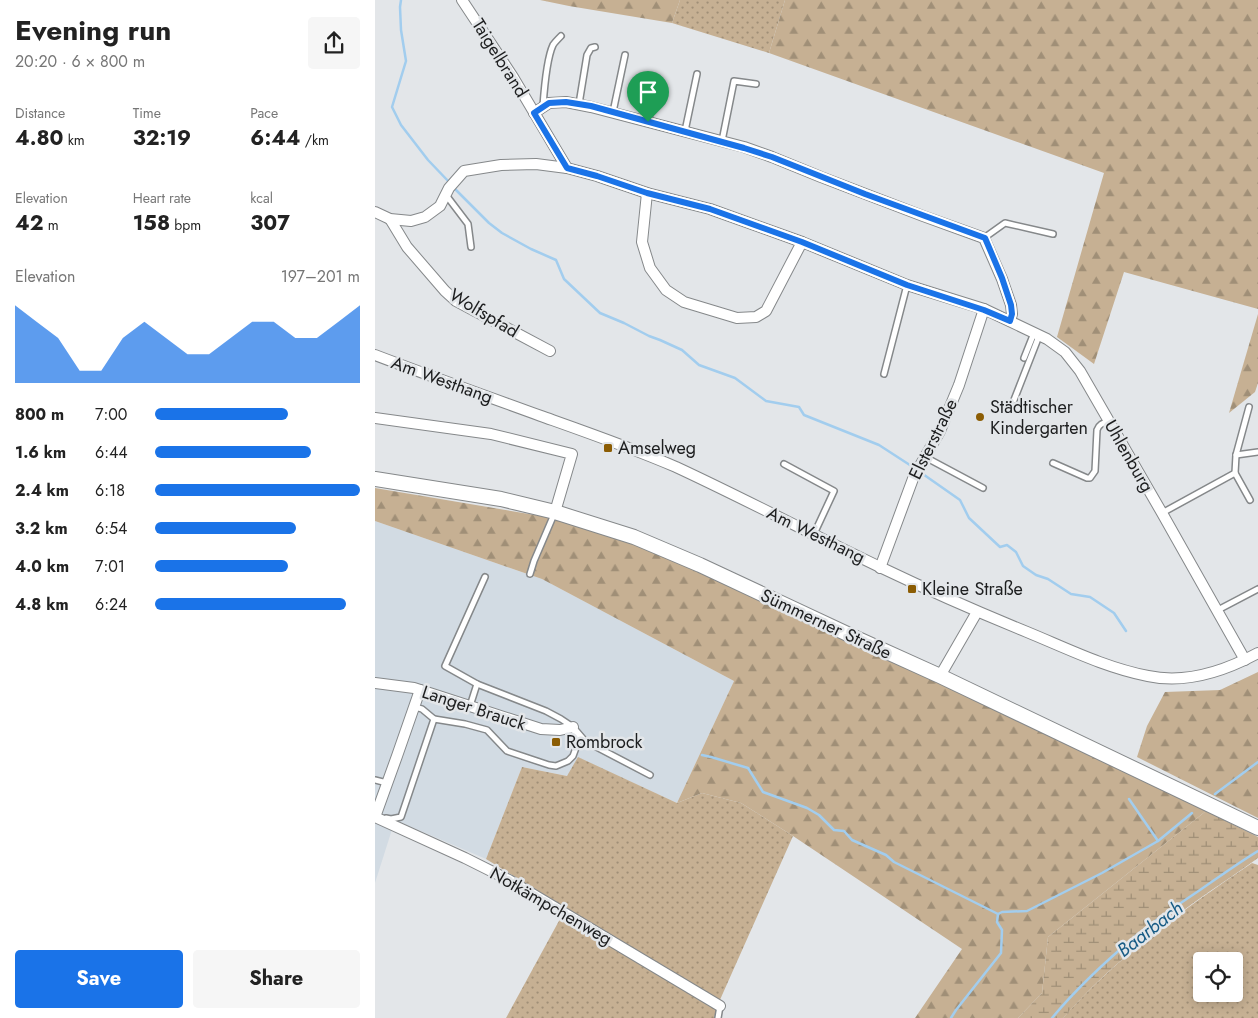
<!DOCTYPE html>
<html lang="en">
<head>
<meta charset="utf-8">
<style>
  body { margin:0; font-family:Jost,sans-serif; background:#f6f6f6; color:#222; height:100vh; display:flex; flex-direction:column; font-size:19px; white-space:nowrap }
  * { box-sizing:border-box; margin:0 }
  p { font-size:16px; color:#767676 }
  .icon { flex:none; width:28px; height:28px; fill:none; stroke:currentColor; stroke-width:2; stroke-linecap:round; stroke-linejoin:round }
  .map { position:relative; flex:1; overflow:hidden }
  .side { display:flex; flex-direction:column; background:#fff; width:375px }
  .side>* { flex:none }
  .controls { position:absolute; left:818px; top:952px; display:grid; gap:10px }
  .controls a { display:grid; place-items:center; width:50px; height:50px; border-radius:5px; background:#fff; box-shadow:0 2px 12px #0003; font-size:25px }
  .pin { position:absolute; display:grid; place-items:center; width:42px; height:42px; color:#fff; margin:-51px -21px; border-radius:50% 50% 50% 0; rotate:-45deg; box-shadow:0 0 5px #0007 }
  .pin .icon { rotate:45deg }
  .round { display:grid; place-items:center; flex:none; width:52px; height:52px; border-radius:5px; background:#f6f6f6 }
  .headline { display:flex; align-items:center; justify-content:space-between; height:85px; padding:0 15px }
  h1 { font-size:28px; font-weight:700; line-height:38px }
  .figures { display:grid; grid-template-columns:repeat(3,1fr); gap:8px; height:85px; padding:5px 15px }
  .figures div { display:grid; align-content:center }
  .figures b { font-size:21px; font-weight:700 }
  .figures small { font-size:14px; font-weight:400 }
  .figures p { font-size:14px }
  .chart { height:140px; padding:10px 15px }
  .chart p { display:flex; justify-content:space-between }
  .chart svg { width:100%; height:90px; margin-top:5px; fill:#1a73e8; opacity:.7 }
  .action { display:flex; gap:10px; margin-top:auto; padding:10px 15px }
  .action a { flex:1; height:58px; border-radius:5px; background:#1a73e8; color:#fff; font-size:20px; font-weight:700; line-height:58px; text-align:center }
  .action a+a { background:#f6f6f6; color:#222 }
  ul { padding:0 15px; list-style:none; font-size:16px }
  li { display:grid; grid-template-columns:80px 60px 1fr; align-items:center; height:38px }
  li i { height:12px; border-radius:6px; background:#1a73e8 }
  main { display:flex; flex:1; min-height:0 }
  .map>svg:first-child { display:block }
  .built { fill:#d2dbe3 }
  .grass { fill:url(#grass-dots); fill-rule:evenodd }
  .forest { fill:url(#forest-firs) }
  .wetland { fill:url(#wetland-marsh) }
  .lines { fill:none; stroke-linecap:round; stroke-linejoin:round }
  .stream { stroke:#a2cdee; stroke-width:2.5 }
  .lane-casing { stroke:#85888a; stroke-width:8 }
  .street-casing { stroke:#85888a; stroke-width:12 }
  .secondary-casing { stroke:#85888a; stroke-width:16 }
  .lane { stroke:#fff; stroke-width:5 }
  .street { stroke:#fff; stroke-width:10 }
  .secondary { stroke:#fff; stroke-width:14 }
  .route-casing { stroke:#fff; stroke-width:10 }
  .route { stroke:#1a73e8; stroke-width:6 }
  .poi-dot { fill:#8c5d04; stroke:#e3e6e9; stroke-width:2 }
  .labels { text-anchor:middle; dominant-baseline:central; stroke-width:5; stroke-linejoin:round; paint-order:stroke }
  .street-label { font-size:18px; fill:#1d1e1f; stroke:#e3e6e9 }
  .poi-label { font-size:18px; fill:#1d1e1f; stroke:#e3e6e9; text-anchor:start }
  .water-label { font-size:19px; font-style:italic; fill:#175b85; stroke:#e3e6e9 }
</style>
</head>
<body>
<main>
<section class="side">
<div class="headline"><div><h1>Evening run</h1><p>20:20 · 6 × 800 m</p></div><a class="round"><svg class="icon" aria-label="share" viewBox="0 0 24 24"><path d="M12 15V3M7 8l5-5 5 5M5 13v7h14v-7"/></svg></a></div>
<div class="figures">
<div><p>Distance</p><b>4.80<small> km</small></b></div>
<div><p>Time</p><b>32:19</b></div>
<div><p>Pace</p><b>6:44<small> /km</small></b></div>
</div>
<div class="figures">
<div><p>Elevation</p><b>42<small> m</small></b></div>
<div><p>Heart rate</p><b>158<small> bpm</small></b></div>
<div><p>kcal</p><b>307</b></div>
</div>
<div class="chart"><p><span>Elevation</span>197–201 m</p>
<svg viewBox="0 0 160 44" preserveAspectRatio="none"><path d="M0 44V6L10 14L20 22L30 38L40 38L50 22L60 14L70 22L80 30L90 30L100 22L110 14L120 14L130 22L140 22L150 14L160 6V44z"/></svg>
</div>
<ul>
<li><b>800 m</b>7:00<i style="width:65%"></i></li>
<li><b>1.6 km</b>6:44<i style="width:76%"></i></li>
<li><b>2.4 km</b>6:18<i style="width:100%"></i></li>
<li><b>3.2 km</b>6:54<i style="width:69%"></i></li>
<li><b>4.0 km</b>7:01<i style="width:65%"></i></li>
<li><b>4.8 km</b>6:24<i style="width:93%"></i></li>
</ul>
<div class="action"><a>Save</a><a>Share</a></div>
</section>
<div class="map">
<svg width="883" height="1018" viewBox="0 0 883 1018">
  <defs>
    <pattern id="grass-dots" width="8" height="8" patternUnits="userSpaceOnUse" patternTransform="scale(1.25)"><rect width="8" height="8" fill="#c6b093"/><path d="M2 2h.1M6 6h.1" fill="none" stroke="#a08f77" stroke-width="1.8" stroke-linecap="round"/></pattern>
    <pattern id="forest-firs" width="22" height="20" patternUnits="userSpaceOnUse" patternTransform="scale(1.25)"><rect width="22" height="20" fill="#c6b093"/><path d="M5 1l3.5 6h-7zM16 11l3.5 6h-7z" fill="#a08f77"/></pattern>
    <pattern id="wetland-marsh" width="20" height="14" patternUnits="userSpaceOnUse" patternTransform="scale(1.25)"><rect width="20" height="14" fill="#c6b093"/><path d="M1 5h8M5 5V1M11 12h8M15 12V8" fill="none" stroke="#a08f77"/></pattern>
  </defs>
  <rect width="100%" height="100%" fill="#e3e6e9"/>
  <polygon class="built" points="0,521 167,579 359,681 302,803 204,758 192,776 147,767 111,859 20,820 0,883"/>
  <g class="grass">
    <polygon points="305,0 410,0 394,53 297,23"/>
    <polygon points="203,757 302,803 327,793 366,803 418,836 344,1002 339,1018 131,1018 191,908 111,859 147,767 192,776"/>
    <path d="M 877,863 L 883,865 L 883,1018 L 688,1018 C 742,957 809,909 877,863 ZM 826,961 L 859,961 L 859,994 L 826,994 Z"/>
  </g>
  <g class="forest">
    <polygon points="165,0 305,0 297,23 194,6"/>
    <polygon points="410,0 883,0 883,309 749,272 719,364 682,337 729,173 394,53"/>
    <polygon points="883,314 883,383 880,392 854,413"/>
    <polygon points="0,488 178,518 257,542 427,618 831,811 673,937 667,993 643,1018 540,1018 587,949 418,836 366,803 327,793 302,803 359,681 167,579 0,521"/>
    <polygon points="883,672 883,818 762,757 772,726 790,692 845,690"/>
  </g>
  <path class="wetland" d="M 831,811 L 883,837 L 883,858 C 861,874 839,888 817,904 C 770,938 726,975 688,1018 L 643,1018 L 667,993 L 673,937 Z"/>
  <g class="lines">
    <g class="stream">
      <polyline points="26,0 25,7 26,30 31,61 17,107 26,125 53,160 75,183"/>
      <polyline points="78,187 114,223 127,233 156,249 181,260 189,279 225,313 249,323 274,336 285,340 307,350 324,365 360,378 391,401 424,407 429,415 504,445 541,469"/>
      <polyline points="545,472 585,500 594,518 625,547 632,545 641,552 648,566 661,575 673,579 696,594 715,597 739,613 751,631"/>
      <polyline points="327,755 336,757 373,768 388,792 432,808 444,815 459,830 469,831 477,840 511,855 519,862 623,914"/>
      <polyline points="840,794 883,762"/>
      <polyline points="754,799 783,841"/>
      <polyline points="576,1018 581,1010 626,953 627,930 622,922 623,914 627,912 652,911 727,873 783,841 817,813"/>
      <path d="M 677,1018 C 702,988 732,960 762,935 C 782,919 804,904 825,890 C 844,877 863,863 883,851"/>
    </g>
    <g class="lane-casing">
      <g id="lane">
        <polyline points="204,104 212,55 216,48 220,47"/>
        <path d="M 168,106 C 169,92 172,58 178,45 C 180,42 183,39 186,36"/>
        <polyline points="238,112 250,55"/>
        <polyline points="273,122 283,79"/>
        <polyline points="310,131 322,74"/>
        <polyline points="347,141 359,81 381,84"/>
        <polyline points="71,195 93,224 96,247"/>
        <polyline points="609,238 630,223 678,234"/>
        <polyline points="649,358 659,333"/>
        <polyline points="509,374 532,285"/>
        <polyline points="639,400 664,336"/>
        <polyline points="861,455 883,452"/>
        <polyline points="550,457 608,488"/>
        <path d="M 678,463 L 712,478 L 715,478 L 720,471 L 722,430 C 724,424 728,423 734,421"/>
        <polyline points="409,464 459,491 439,534"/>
        <polyline points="860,473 875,500"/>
        <polyline points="787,513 860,473 861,455 874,407"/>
        <polyline points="155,574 159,561 180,512"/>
        <polyline points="110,577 70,666 102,684 171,711 186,719 198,727 210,741 275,775"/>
        <polyline points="841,611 883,589"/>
        <polyline points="95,706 102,684"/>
        <polyline points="59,719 90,724 112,730 132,751 174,765 181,766 193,761 198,756 202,745 199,729"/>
        <polyline points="0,780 12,783"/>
        <polyline points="11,818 16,819 26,817 59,719 47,709 40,707"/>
        <polyline points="343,1018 345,1006"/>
      </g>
    </g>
    <g class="street-casing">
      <g id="street">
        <polyline points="87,0 138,77 192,168"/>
        <polyline points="159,113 174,103 191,102 216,107 369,147 397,157 446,177 548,216 609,238 627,279 636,305 637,314 635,321"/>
        <polyline points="272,193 267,242 275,268 291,290 309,302 362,318 381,317 391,311 427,242"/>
        <polyline points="0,212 15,219 36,221 50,217 65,206 74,188 89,171 126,165 161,164 192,168 222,176 272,193 335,209 427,242 532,285 609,309 672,339 690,352 705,371 787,513 870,660"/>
        <polyline points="15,219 32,247 70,291 81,301 175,351"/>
        <path d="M 0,355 C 55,376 111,396 166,416 C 211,432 257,448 301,467 C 370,499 438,535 507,568 C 555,591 603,612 652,632 C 691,648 731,668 773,676 C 811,684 850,671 883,653"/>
        <polyline points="0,418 116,434 197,454 180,512"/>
        <polyline points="505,568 539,476 565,431 584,385 609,309"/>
        <polyline points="565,676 602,612"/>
        <polyline points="0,683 39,688 166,729 185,730 198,727"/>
        <polyline points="0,817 90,858 134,880 345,1006"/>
        <polyline points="0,817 22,756 45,690"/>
      </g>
    </g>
    <g class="secondary-casing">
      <polyline id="secondary" points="0,479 126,499 180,512 259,537 325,565 481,638 565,676 883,828"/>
    </g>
    <use href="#lane" class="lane"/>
    <use href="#street" class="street"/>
    <use href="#secondary" class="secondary"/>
  </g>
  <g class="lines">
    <g class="route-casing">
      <polygon id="route" points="191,102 216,106 369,148 397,157 490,194 610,238 627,278 636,305 637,314 635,321 609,310 532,285 427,242 335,209 272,193 222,176 192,168 159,113 174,103"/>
    </g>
    <use href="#route" class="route"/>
  </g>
  <g class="poi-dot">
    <circle cx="605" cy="417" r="5"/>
    <rect x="228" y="443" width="10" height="10" rx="2.5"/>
    <rect x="532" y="584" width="10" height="10" rx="2.5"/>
    <rect x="176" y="737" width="10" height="10" rx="2.5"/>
  </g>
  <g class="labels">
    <g class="street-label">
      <text transform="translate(125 58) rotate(58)">Taigelbrand</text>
      <text transform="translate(109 313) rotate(31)">Wolfspfad</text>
      <text transform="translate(67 380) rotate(20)">Am Westhang</text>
      <text transform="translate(558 439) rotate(-64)">Elsterstraße</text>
      <text transform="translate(754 456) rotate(60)">Uhlenburg</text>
      <text transform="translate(441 535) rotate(26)">Am Westhang</text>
      <text transform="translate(451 624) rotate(25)">Sümmerner Straße</text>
      <text transform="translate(99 708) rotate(18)">Langer Brauck</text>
      <text transform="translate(176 906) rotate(30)">Notkämpchenweg</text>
    </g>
    <g class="poi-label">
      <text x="615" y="407">Städtischer<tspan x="615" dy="21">Kindergarten</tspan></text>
      <text x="243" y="448">Amselweg</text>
      <text x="547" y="589">Kleine Straße</text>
      <text x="191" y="742">Rombrock</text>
    </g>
    <g class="water-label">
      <text transform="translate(775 929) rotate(-38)">Baarbach</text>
    </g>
  </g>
</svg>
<div class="controls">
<a><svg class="icon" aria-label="locate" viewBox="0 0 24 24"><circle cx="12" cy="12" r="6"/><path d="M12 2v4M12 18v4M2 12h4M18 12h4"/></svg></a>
</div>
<div class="pin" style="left:273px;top:122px;background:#1e9e55"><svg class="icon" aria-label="arrive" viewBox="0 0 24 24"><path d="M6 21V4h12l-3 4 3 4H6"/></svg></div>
</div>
</main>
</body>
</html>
